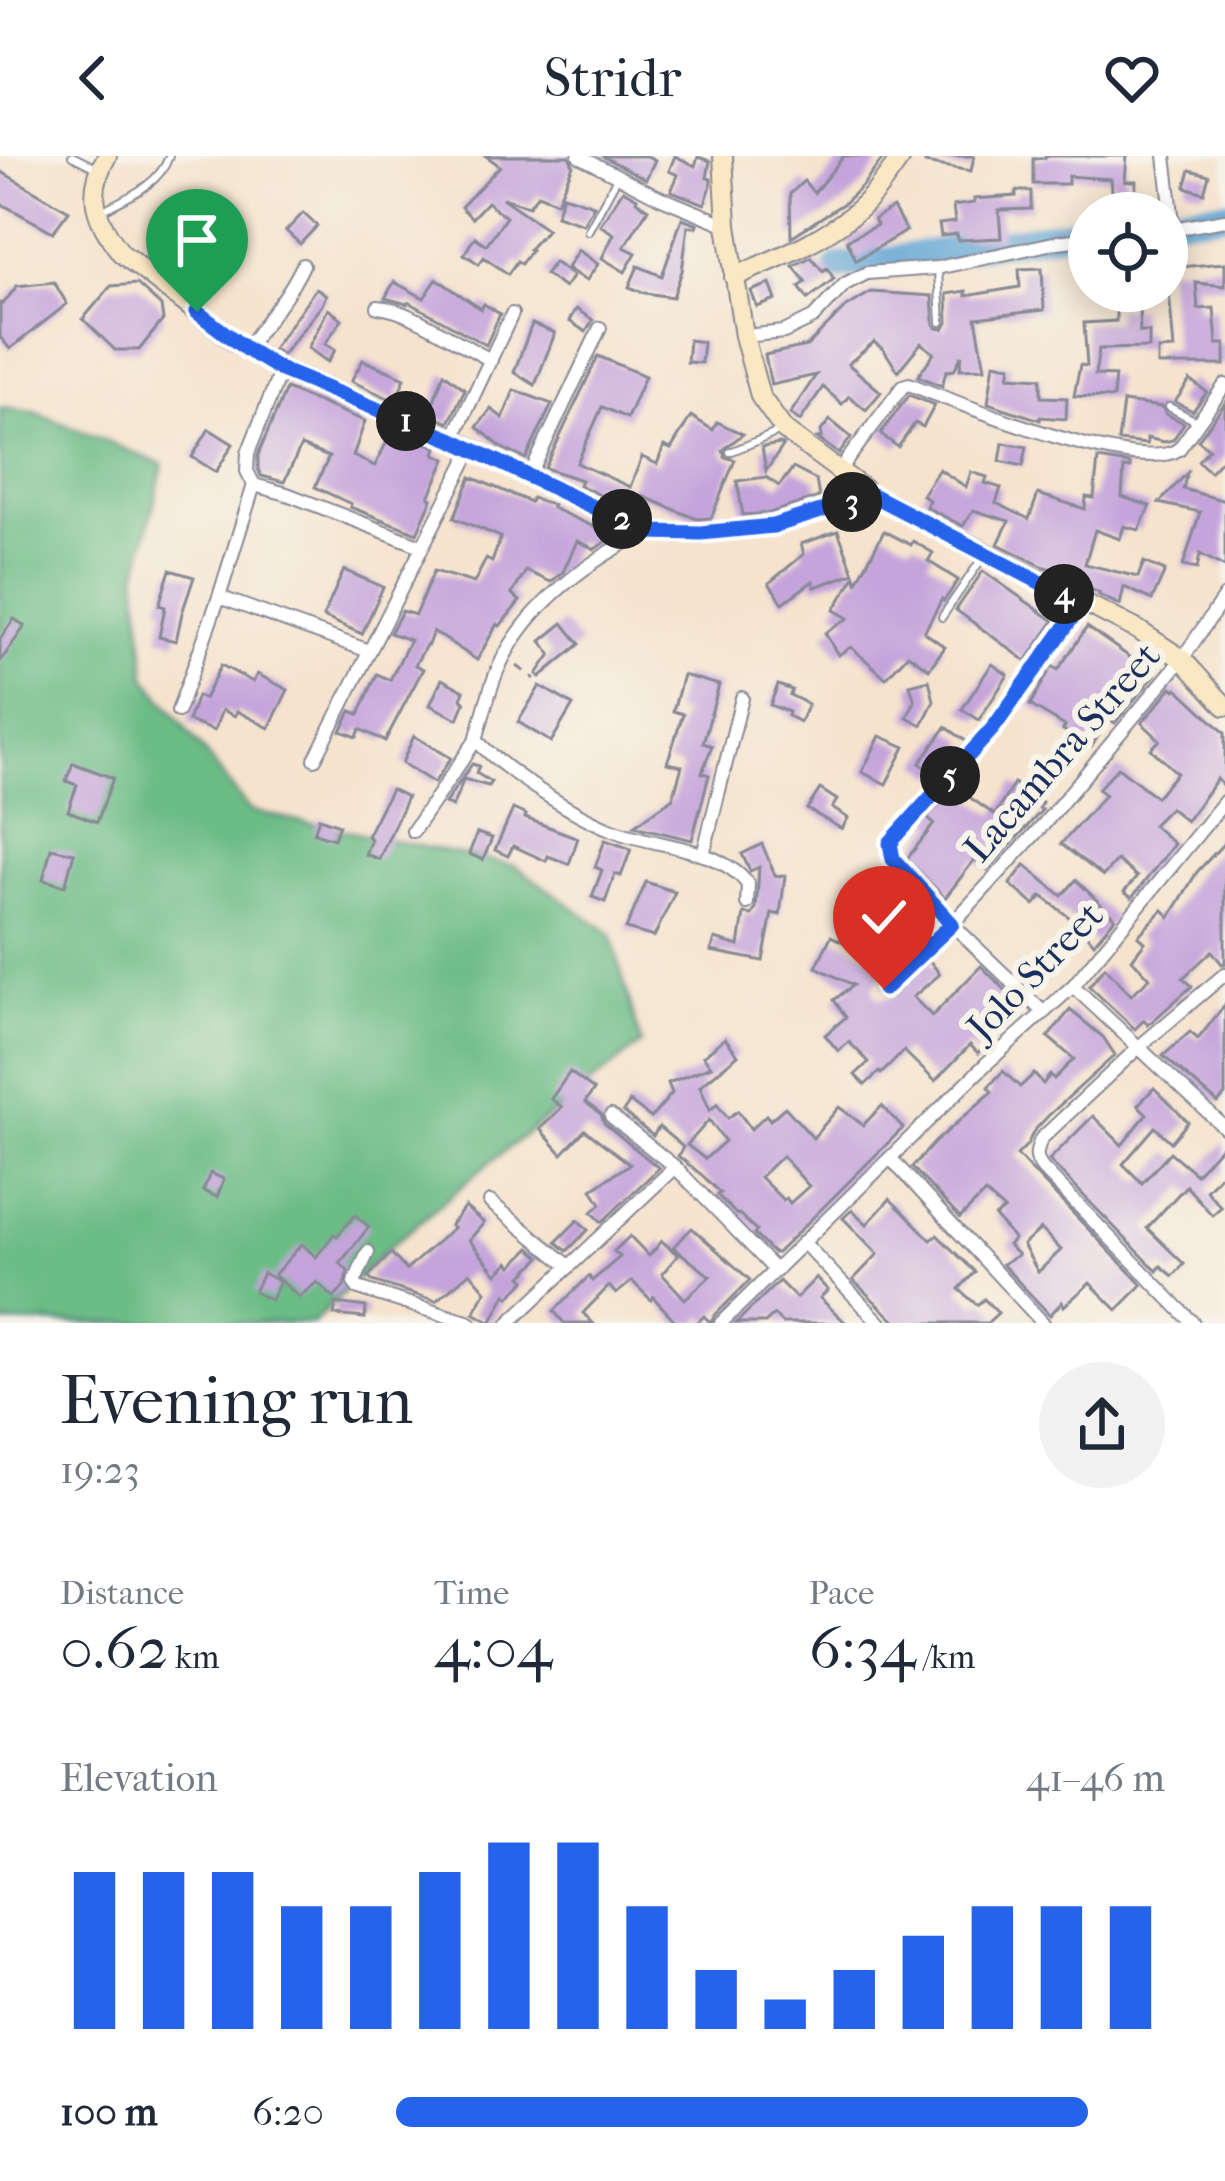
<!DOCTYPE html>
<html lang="en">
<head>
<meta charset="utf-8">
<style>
  body { margin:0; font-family:"IM FELL French Canon",serif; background:#f2f2f3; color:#1f2937; height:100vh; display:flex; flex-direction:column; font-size:45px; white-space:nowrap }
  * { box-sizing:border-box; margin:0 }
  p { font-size:39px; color:#747a83 }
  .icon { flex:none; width:66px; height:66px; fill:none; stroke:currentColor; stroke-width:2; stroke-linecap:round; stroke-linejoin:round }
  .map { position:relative; height:1167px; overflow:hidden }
  .panel { display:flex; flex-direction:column; background:#fff; flex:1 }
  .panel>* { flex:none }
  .fabs { position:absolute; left:1068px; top:36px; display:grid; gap:24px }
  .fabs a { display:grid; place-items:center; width:120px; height:120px; border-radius:50%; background:#fff; box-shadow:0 6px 30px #0003; font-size:60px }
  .pin { position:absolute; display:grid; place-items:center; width:102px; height:102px; color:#fff; margin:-123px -51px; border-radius:50% 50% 50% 0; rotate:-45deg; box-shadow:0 0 12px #0007 }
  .pin .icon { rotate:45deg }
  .km { position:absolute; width:60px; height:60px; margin:-30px; border-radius:50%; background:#222; color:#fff; font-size:33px; line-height:60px; text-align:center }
  .round { display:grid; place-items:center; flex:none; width:126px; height:126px; border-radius:63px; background:#f2f2f3 }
  .overview { display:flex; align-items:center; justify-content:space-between; height:204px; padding:0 60px }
  h1 { font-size:66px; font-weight:600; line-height:90px }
  .figures { display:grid; grid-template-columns:repeat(3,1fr); gap:18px; height:204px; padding:12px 60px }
  .figures div { display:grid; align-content:center }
  .figures b { font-size:60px; font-weight:600 }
  .figures small { font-size:33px; font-weight:400 }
  .figures p { font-size:33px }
  .chart { height:336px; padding:24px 60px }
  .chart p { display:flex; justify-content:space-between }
  .chart svg { width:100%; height:216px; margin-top:12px; stroke:#2563eb; stroke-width:6 }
  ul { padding:0 60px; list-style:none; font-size:39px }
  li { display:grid; grid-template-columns:192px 144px 1fr; align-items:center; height:90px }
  li i { height:30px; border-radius:15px; background:#2563eb }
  header { display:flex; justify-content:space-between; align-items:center; height:156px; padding:0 60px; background:#fff; font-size:54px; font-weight:600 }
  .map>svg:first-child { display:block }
  .forest { fill:#6cbc86; stroke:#447672; stroke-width:3 }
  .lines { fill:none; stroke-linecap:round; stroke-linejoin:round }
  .river { stroke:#5da3d3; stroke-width:27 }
  .building { fill:#c5a4db; fill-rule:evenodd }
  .lane-casing { stroke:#888996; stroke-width:10 }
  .street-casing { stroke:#888996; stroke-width:16 }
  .secondary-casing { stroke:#888996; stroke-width:22 }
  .path { stroke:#888996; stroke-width:3; stroke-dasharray:9 9; stroke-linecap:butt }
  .lane { stroke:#fff; stroke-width:6 }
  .street { stroke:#fff; stroke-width:12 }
  .secondary { stroke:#fae7c3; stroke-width:18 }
  .route-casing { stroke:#fff; stroke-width:24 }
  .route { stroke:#2563eb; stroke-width:15 }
  .labels { text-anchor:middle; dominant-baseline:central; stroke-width:12; stroke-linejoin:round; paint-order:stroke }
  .street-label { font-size:39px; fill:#1b2f5e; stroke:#f7f3e8 }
</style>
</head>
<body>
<header><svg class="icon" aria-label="back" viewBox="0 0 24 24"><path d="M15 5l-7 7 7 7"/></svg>Stridr<svg class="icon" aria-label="heart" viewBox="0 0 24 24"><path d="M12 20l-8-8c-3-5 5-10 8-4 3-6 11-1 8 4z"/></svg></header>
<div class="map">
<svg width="1225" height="1167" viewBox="0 0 1225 1167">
  <rect width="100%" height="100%" fill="#f7f3e8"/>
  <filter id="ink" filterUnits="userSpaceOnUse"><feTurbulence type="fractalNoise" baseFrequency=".00833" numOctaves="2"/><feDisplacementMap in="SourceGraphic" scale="24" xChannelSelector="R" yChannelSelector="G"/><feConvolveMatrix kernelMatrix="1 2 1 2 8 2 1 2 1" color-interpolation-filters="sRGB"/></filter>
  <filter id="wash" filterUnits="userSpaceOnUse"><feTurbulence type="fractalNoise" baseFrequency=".004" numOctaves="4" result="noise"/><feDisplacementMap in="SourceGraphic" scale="48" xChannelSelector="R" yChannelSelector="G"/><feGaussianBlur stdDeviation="2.7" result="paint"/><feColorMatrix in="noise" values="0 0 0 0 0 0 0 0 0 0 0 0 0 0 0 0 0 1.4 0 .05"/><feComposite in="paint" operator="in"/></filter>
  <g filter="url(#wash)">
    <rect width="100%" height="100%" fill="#f5e3cd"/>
    <polygon class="forest" points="0,252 35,256 163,309 137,419 146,521 250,655 515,710 611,778 641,888 489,1007 385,1095 313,1167 0,1167"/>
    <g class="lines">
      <g class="river">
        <polyline points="1167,63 1225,57"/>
        <polyline points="838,111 1089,73"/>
      </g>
    </g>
    <g id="blocks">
      <g class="building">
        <polygon points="486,0 569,0 573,9 557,46 538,38 529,50 502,42 547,73 529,93 531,94 521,108 517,105 508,118 484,101 479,108 464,98 475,81 486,89 506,61 487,46 472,62 461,51 500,10"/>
        <polygon points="602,0 647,0 655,4 646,23"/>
        <polygon points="675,0 695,10 698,1 710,5 707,22 711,23 711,29 705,48 671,35 678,19 669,15"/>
        <polygon points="844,0 885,0 863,29 844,47 791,81 790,38 804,25 814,37"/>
        <polygon points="926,0 974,0 971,15 925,7"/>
        <polygon points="1045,0 1127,0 1125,25 1136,25 1135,55 1114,56 1111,23 1068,20 1068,28 1033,28 1033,3 1045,2"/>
        <polygon points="1190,14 1209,19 1204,37 1185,31"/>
        <polygon points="0,15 69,55 53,76 0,47"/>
        <polygon points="623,34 637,42 636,45 648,53 624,91 636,97 625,116 602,102 614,78 600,69"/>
        <polygon points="1016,35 1031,35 1031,53 999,54 1001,82 958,84 957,78 941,80 939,68 955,66 953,50 974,47 974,43 1016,40"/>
        <polygon points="563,39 594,49 583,68 556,59"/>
        <polygon points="893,52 906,75 856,104 847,84 877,69 874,63"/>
        <polygon points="303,57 317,70 300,88 286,75"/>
        <polygon points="682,62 698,68 697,71 688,70 682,115 673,141 645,137 629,131 638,110 662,120"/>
        <polygon points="578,94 598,108 586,125 567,112"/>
        <polygon points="811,101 823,115 827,112 834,123 808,143 799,131 806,126 793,110"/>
        <polygon points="554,106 573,120 564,132 545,118"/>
        <polygon points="1225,107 1225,130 1196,127 1198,153 1214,152 1217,188 1225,188 1225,209 1158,209 1158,194 1174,193 1167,112"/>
        <polygon points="1042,112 1044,154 976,162 985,212 960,213 962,199 954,214 946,215 942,230 918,220 934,197 921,187 898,215 884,194 874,186 848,208 881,236 866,254 849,240 842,248 823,231 800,265 790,258 816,219 771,229 765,199 807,190 845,152 871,136 932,140 934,168 937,172 943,173 948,167 947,138 966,135 966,140 1020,131 1019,113"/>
        <polygon points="437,123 481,153 484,148 500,158 486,189 409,146 407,148 385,142 394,126 424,142"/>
        <polygon points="54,126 67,148 10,193 0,181 0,147 3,148 17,130"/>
        <polygon points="137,128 161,150 163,164 139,194 115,194 83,163 111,130"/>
        <polygon points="770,128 776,144 757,151 751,135"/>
        <polygon points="316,132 326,139 322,149 282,199 273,193"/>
        <polygon points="1116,152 1139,152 1140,176 1149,176 1149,192 1099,193 1095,219 1115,220 1113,242 1074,240 1080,209 1087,210 1084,167 1116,165"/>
        <polygon points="328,153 342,163 325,188 335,194 328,206 308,192"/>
        <polygon points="576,153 593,164 586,176 569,165"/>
        <polygon points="532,168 555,177 535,229 514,216"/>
        <polygon points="689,184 703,186 701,207 687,206"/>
        <polygon points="598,200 645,220 627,262 602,251 577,307 630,331 642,301 657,308 664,290 671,293 691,260 713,274 717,266 743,278 723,294 725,301 735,304 711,362 697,363 642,340 635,356 579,329 581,324 545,312"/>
        <polygon points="363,204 405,222 395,245 351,225"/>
        <polygon points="994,207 1011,210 1009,220 1041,222 1041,241 1067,242 1066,263 1040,261 1040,264 988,247"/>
        <polygon points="444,217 465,233 449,267 423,256 427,248 432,250"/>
        <polygon points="1190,224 1207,236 1193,255 1175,246"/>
        <polygon points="286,233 365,265 353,300 375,310 393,273 437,291 435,298 446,303 429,341 432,343 417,377 350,351 351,348 315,331 329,301 301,290 284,326 261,320 258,313 258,299"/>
        <polygon points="514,234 552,248 526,303 502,292 477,271 491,253 503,262"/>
        <polygon points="909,239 935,249 923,271 915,267 898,291 880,278"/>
        <polygon points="1123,246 1162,251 1166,258 1184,267 1173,284 1164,286 1147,282 1147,288 1118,285"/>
        <polygon points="1225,247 1225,300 1210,316 1198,305 1209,293 1198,284"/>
        <polygon points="830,264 851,281 839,298 817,282 822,281 821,275"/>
        <polygon points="209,273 233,288 216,316 192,301"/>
        <polygon points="1003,287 1027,291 1023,310 1000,305"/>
        <polygon points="780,288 783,290 766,315 762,291"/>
        <polygon points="1098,303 1130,308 1130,312 1124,312 1122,341 1150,350 1139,374 1124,370 1120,383 1095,374 1085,408 1138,421 1144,406 1165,415 1152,444 1124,431 1120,449 1099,439 1099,437 1059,419 1060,416 1042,410 998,388 1009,365 973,354 963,370 926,351 929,344 922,339 939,313 966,331 971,316 987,321 985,327 1001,332 996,347 1029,363 1038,338 1085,353 1086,341 1094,342"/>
        <polygon points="793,312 816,324 819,341 770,357 743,359 737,325 766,321 779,330"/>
        <polygon points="1187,317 1183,333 1225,345 1225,411 1200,398 1197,413 1183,410 1200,356 1159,347"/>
        <polygon points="471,321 530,346 532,342 553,349 552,352 614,380 595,393 577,385 563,416 551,426 526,415 512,438 520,445 500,470 497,468 477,504 433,475 428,489 426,489 415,509 423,513 385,585 360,573 357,581 341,575 351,555 359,558 377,518 390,524 410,484 390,477 402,455 415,459 434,415 474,427 486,403 492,406 501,381 454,362"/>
        <polygon points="838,375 854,417 815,431 813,425 783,447 769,427 804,398 801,388"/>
        <polygon points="884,375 911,389 913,385 933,397 928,405 958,424 944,445 942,443 924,476 945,491 929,513 908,498 886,522 851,491 838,499 825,477 848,462 834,454 855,420 857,426"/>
        <polygon points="170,414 194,421 182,457 176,485 159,481 165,451 159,449"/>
        <polygon points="344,414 383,431 362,478 323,461"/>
        <polygon points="983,415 1054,465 1026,505 956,454"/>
        <polygon points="14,463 25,470 0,506 0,483"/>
        <polygon points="563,467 580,488 540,521 537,518 551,498 541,485"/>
        <polygon points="1087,471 1155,519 1115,567 1109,563 1092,590 1063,574 1065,570 1030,549 1052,510 1058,514"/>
        <polygon points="992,508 1008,519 979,564 962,553"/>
        <polygon points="221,509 253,526 257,518 288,534 269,572 237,555 235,560 222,554 214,575 188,565 197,540 204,543"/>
        <polygon points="683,519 719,529 703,587 712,590 702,617 709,619 692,684 634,670 673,642 682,610 667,607 683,558 673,555"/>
        <polygon points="442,523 464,535 461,542 465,546 458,563 430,549"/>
        <polygon points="929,524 934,545 922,569 907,561 915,545 910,529"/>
        <polygon points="778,529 792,534 790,539 808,548 800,566 788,560 789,556 770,549"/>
        <polygon points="540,530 573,549 551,586 518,566"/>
        <polygon points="1172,531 1175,534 1177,532 1225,577 1225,632 1217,623 1186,665 1170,652 1153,669 1174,688 1132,742 1124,736 1137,721 1117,704 1103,720 1061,688 1105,639 1098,633 1118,611 1156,641 1177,617 1151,593 1160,584 1142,567"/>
        <polygon points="946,571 967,586 936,621 920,607"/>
        <polygon points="414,580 451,602 434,627 402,607"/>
        <polygon points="880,580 905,591 886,628 862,616"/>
        <polygon points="73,607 113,622 97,666 68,655 77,629 66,625"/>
        <polygon points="472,608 479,610 476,617 491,626 488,630 464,623 452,651 445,647"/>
        <polygon points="1014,627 1042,646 1039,652 1042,654 988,714 975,703 945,742 907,703 934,668 927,662 955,631 995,659"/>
        <polygon points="391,633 407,641 379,703 365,698 371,683 367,680"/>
        <polygon points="820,633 837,644 832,652 848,662 842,673 807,653"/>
        <polygon points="513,653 526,659 525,662 578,682 569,708 548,700 546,705 513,690 508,700 495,694"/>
        <polygon points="319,662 339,669 334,683 314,677"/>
        <polygon points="477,677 492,682 483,704 469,698"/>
        <polygon points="605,684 631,693 621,720 615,718 605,746 592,741 602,714 595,711"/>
        <polygon points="1225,686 1225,808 1222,808 1212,795 1183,822 1192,830 1148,869 1144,864 1135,873 1089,830 1105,811 1131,839 1150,822 1132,803 1145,786 1138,780 1163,754 1170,761 1197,716"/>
        <polygon points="762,688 775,719 785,720 780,759 772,757 763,805 711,795 715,783 739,790 744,758 752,759 756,752 758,729 759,711 750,715 742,698"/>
        <polygon points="51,692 74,697 65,730 43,724"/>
        <polygon points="1025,709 1062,740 1076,724 1115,762 1094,787 1078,768 1042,740 1034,749 1010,728"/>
        <polygon points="885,716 923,755 896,781 909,795 898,805 842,762 854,742 856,744"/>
        <polygon points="646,726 675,736 654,781 626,773"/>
        <polygon points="831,780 892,811 874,829 874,837 880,843 891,841 929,804 940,818 913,841 932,860 981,810 1024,852 992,880 978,897 970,889 935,925 904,895 881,918 879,916 865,929 855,919 869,906 849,886 838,895 825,879 846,861 834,844 853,829 816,811"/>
        <polygon points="1225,849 1225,939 1218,947 1163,900 1190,876 1198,883"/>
        <path d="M 1070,854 L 1103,881 L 1115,899 L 1048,960 L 1033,976 L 1028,988 L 1017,999 L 1142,1129 L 1117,1154 L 1090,1127 L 1064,1150 L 1062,1146 L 1050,1159 L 1002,1108 L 1018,1099 L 1008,1089 L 1014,1083 L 995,1061 L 1004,1054 L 985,1037 L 960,1062 L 912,1011 L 936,985 L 992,936 L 988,931 L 1003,915 L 1020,931 L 1034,918 L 1043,928 L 1050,919 L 1054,923 L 1074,903 L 1048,881 ZM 1041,1073 L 1061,1094 L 1038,1116 L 1023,1089 Z"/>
        <path d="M 725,882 L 738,899 L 700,930 L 710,954 L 717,948 L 728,962 L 738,955 L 751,973 L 766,959 L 770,964 L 785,951 L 813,982 L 839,951 L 863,969 L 882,950 L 903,972 L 777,1097 L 773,1097 L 754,1078 L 757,1075 L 739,1058 L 737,1059 L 717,1039 L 720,1037 L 702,1019 L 678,1000 L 683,991 L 659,971 L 653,980 L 623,956 L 630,946 L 651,962 L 672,937 L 668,927 L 711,910 L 703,900 ZM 709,964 L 725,985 L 705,1003 L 687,989 ZM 782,1000 L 809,1030 L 790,1047 L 786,1042 L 783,1044 L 760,1021 Z"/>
        <polygon points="570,916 594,934 585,946 601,958 604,967 659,1012 602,1066 592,1056 601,1048 592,1033 630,1008 585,974 562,998 540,973 562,951 551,943"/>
        <polygon points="1154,932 1188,966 1171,986 1155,971 1123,1008 1142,1027 1170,996 1196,1018 1225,986 1225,1014 1206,1034 1221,1051 1212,1059 1186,1030 1147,1072 1184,1108 1173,1120 1161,1110 1157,1115 1049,1004 1093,960 1122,989 1147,958 1138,949"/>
        <polygon points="210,1017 224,1023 217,1041 203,1035"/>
        <polygon points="890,1043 931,1084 937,1079 975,1116 959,1133 977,1149 984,1143 998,1157 987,1167 897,1167 853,1124 878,1098 843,1062 852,1054 867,1068"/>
        <polygon points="465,1051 484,1067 469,1084 497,1118 509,1106 512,1110 530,1092 541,1101 522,1120 526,1124 509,1141 506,1138 491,1167 474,1157 486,1135 470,1116 436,1145 372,1125 368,1121 391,1097 406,1114 453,1072 450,1070"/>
        <polygon points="355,1059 369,1071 340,1107 348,1115 344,1131 334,1142 317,1126 299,1141 274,1119 302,1088 316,1101 334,1078 337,1080"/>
        <polygon points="578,1064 588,1074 567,1095 556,1086"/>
        <polygon points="692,1072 750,1124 714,1160 711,1167 704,1160 697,1167 677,1167 653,1141 651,1144 632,1125 616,1138 609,1130 583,1157 593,1167 564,1167 554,1155 589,1120 592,1125 620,1101 614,1095 630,1080 649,1100 662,1085 678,1099 662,1118 685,1143 710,1120 673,1091"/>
        <polygon points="263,1117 280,1126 271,1144 254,1136"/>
        <polygon points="816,1122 828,1134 820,1142 846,1167 782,1167 774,1159 765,1167 736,1167 779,1125 796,1142"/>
        <polygon points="336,1147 366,1151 365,1162 334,1159"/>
      </g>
    </g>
  </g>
  <g filter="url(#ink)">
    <use href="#blocks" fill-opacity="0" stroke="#888996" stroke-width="3"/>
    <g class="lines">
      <g class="lane-casing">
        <g id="lane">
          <polyline points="72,0 96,12"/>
          <path d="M 101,55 C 126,42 160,29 169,0"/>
          <polyline points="588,75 618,20"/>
          <polyline points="938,115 941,166"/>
          <polyline points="1169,251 1198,266"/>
          <polyline points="730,296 781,275"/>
          <polyline points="942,461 983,401"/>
        </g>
      </g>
      <g class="street-casing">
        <g id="street">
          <polyline points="579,0 659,41 727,69"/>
          <polyline points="1165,0 1174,74"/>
          <polyline points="1167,74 1225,64"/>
          <path d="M 378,151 C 411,154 458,188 491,204"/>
          <polyline points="744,180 784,176 813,162 845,128 867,117 937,112 1058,86 1089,82"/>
          <path d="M 246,193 C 266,165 288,141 303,109"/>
          <polyline points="453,283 512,158"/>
          <path d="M 838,316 L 903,230 L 909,228 C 955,246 1140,321 1179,293 L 1225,229"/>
          <polyline points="530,319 600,172"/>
          <polyline points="254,329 287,338 421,390"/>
          <path d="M 645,376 C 585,407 526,450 498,513 C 488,536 483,561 476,584 C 507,617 576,661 618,676 C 660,691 718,691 748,728 L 747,747"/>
          <polyline points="219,441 369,495"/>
          <polyline points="178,555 219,441 254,329 247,315 248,297 281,214"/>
          <polyline points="315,603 472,293"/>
          <polyline points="413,675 476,584"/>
          <polyline points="703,699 742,542"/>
          <polyline points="1073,830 1225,972"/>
          <polyline points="884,833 952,768 1043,669 1182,503 1225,440"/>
          <polyline points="1044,857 952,768 893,703 891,687 995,571 1082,448"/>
          <polyline points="611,960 675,1011 776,1115"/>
          <polyline points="891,1003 1043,1167"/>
          <polyline points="490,1046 569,1110"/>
          <polyline points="803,1086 880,1167"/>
          <polyline points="368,1096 354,1127 358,1132 470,1167"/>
          <polyline points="509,1167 675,1011"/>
          <polyline points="721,1167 986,908 1073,830 1225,645"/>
          <path d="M 1193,1167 L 1043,1013 C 1034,1002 1036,996 1041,983 L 1140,890 L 1225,818"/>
        </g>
      </g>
      <g class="secondary-casing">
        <g id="secondary">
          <path d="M 107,0 C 85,37 96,65 121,97 L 235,186 L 281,214 L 453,283 L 645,376 L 701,377 L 773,370 L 872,339"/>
          <polyline points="723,0 727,69 744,180 760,240 784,274 872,339 1138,474 1182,503 1225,550"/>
          <path d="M 734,121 C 774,103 818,87 853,58 C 873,42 887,21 902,0"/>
        </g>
      </g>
      <polyline class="path" points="517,510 535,523"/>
      <use href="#lane" class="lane"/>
      <use href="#street" class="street"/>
      <use href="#secondary" class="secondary"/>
    </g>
  </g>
  <g class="lines" filter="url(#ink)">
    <g class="route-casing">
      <polyline id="route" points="197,156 246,193 281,214 453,284 645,376 701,377 773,370 872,339 1082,448 994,571 890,687 893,703 952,768 884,833"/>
    </g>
    <use href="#route" class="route"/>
  </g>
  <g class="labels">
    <g class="street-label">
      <text transform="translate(1062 596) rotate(-49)">Lacambra Street</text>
      <text transform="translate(1035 815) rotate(-46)">Jolo Street</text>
    </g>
  </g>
</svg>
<div class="fabs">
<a><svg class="icon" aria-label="locate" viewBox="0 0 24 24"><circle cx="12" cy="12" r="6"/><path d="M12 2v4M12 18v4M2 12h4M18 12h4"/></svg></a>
</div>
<div class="pin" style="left:197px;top:156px;background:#1e9e55"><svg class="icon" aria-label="arrive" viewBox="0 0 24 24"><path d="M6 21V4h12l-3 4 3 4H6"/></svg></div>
<div class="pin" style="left:884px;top:833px;background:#d93025"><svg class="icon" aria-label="check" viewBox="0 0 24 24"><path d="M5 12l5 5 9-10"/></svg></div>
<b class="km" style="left:406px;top:265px">1</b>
<b class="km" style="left:622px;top:363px">2</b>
<b class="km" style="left:852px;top:346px">3</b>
<b class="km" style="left:1064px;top:438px">4</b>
<b class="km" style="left:950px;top:620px">5</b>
</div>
<section class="panel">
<div class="overview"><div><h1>Evening run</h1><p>19:23</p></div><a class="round"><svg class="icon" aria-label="share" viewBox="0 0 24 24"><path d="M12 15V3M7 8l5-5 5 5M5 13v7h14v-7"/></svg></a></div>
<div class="figures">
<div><p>Distance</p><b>0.62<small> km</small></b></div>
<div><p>Time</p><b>4:04</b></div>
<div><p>Pace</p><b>6:34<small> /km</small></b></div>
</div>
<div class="chart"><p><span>Elevation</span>41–46 m</p>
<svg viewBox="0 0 160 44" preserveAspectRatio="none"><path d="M5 44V12M15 44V12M25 44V12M35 44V19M45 44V19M55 44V12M65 44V6M75 44V6M85 44V19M95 44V32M105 44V38M115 44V32M125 44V25M135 44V19M145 44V19M155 44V19"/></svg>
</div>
<ul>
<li><b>100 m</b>6:20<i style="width:90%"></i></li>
</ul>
</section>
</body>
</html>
